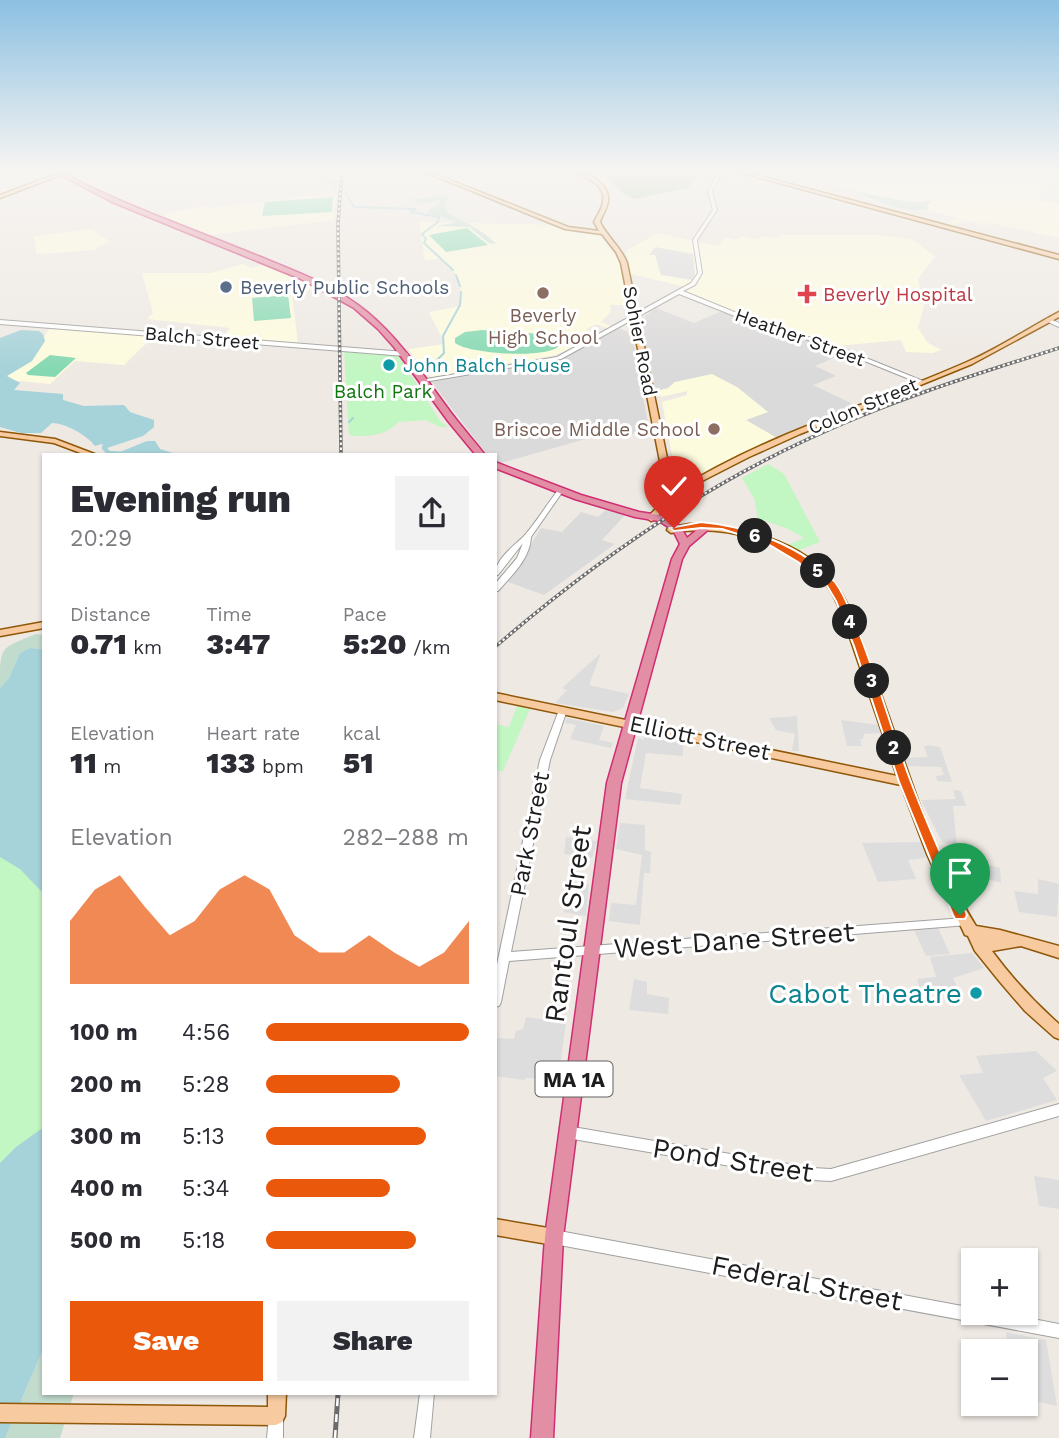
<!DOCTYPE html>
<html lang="en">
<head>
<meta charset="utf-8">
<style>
  body { margin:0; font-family:"Work Sans",sans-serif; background:#f2f2f3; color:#2b2b33; height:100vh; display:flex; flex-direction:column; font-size:26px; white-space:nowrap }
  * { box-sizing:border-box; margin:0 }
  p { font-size:23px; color:#7c7c81 }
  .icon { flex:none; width:38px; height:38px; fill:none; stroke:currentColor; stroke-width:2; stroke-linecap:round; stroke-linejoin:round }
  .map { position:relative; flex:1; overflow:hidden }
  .details { position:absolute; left:42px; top:453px; width:455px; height:942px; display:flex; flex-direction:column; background:#fff; border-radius:0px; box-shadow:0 2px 5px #0004 }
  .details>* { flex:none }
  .buttons { position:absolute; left:961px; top:1248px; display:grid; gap:14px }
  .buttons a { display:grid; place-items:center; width:77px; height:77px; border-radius:0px; background:#fff; box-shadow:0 2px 5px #0004; font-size:35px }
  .pin { position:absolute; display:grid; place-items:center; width:60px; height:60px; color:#fff; margin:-72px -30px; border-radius:50% 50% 50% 0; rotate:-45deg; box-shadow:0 0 7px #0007 }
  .pin .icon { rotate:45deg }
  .km { position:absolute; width:35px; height:35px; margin:-18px; border-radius:50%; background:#222; color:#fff; font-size:19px; line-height:35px; text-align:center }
  .round { display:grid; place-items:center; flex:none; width:74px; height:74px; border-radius:0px; background:#f2f2f3 }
  .head { display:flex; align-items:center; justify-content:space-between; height:119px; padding:0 28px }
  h1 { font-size:38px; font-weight:800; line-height:52px }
  .metrics { display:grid; grid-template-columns:repeat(3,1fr); gap:10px; height:119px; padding:7px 28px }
  .metrics div { display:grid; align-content:center }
  .metrics b { font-size:30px; font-weight:800 }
  .metrics small { font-size:19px; font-weight:400 }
  .metrics p { font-size:19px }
  .chart { height:196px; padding:14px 28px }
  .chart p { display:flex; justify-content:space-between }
  .chart svg { width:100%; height:126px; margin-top:7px; fill:#ea580c; opacity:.7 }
  .action { display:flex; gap:14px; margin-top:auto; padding:14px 28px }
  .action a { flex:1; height:80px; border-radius:0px; background:#ea580c; color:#fff; font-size:28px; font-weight:800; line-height:80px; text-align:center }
  .action a+a { background:#f2f2f3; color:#2b2b33 }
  ul { padding:0 28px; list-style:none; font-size:23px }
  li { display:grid; grid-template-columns:112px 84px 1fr; align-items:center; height:52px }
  li i { height:18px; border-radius:9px; background:#ea580c }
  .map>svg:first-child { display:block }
  .residential { fill:#dbdada }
  .education { fill:#fdfbdd }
  .wetland { fill:#c1dbcd }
  .cemetery { fill:#a6c6a8 }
  .park { fill:#c2f6c2 }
  .pitch { fill:#85d9b2 }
  .parking { fill:#ddd }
  .water { fill:#a6d2d9 }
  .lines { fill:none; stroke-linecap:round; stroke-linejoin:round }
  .stream { stroke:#a6d2d9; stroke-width:2 }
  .canal { stroke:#a6d2d9; stroke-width:4.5 }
  .minor-casing { stroke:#a1a1a1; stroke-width:2 }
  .major-casing { stroke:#8f5707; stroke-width:3 }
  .highway-casing { stroke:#d02d72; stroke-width:3 }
  .minor { fill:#fff; fill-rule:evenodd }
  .major { fill:#f7ca9f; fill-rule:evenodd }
  .highway { fill:#e28fa5; fill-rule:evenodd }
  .rail-far1-casing { stroke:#6b6b6b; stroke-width:3.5 }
  .rail-casing { stroke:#6b6b6b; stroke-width:5 }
  .rail-far1 { stroke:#fff; stroke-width:2; stroke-dasharray:2.5; stroke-linecap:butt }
  .rail { stroke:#fff; stroke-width:2.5; stroke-dasharray:8; stroke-linecap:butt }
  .route { fill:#ea580c; stroke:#fff; stroke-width:2 }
  .service-dot { fill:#5c6f8a; stroke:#fff; stroke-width:2.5 }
  .education-dot { fill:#8d6e63; stroke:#fff; stroke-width:2.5 }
  .health-dot { fill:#e0444e; stroke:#fff; stroke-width:2.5 }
  .culture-dot { fill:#0f9aa8; stroke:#fff; stroke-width:2.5 }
  .labels { text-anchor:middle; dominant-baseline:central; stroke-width:6; stroke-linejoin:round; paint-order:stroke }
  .far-service-label { font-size:19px; fill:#4e5e75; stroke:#fff; text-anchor:start }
  .far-health-label { font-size:19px; fill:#be3a42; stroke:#fff; text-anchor:start }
  .far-education-label { font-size:19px; fill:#785e54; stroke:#fff }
  .far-street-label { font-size:19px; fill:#1d1d1d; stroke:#fff }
  .far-culture-label { font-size:19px; fill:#0d838f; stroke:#fff; text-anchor:start }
  .far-park-label { font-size:19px; fill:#117611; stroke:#fff }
  .shield { fill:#fff; stroke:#616161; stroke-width:2 }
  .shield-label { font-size:21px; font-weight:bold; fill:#1d1d1d }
  .street-label { font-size:23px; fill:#1d1d1d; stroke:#fff }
  .near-street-label { font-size:28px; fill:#1d1d1d; stroke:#fff }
  .near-culture-label { font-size:28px; fill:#0d838f; stroke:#fff; text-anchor:end }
</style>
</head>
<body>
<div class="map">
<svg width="1059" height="1438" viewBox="0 0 1059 1438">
  <rect width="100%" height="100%" fill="#eee9e3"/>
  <g class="residential">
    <polygon points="656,308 694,323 722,311 845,353 815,366 836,376 813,385 855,405 777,438 745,420 767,412 675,382 668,388 653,391 640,320"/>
    <polygon points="618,328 632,333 649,430 629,435 621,429 501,463 495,460 495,455 487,455 432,382 560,360"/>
    <polygon points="607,509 626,514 602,540 615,544 544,595 508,582 541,528 562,532 581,512 598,517"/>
  </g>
  <g class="education">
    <polygon points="973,171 1033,171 1057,176 1038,200 1059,204 1059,238 991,223 986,225 965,220 953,226 945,224 957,218 813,180 823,177 912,183 903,177 953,181 958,174"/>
    <polygon points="336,193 334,220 210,235 162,215 202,206 209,208"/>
    <polygon points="422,222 555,225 578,233 600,236 620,261 628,305 610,305 611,312 601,322 613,327 609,329 597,324 586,329 598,335 556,355 431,378 408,349 445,344 429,312 460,306 462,301 460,286 453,269 441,258 425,261 419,223"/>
    <polygon points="92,229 109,241 95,250 37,254 33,236"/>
    <polygon points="657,233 718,246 726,238 735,240 742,236 757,240 763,236 778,238 780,235 881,235 914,240 935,257 918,279 924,306 918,328 927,342 941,350 933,353 906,352 901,340 837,346 767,325 685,292 690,288 631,274 626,251"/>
    <polygon points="243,264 252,268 267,264 318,288 292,294 298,344 222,338 230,328 147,319 153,313 142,273 211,273"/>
    <polygon points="50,328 154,336 124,365 75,361 50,384 0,379 32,354"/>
    <polygon points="712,374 737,387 768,412 746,420 777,438 678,486 662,402 687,395 687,391 661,397 659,391 668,388 675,382"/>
  </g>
  <g class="wetland">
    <path d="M 853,191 L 910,202 L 932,201 L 927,205 L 928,209 C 902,214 876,200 853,191 Z"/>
    <path d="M 440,195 L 451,197 L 446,200 L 447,213 C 464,222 482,229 496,244 L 489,243 L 469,227 L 437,226 L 457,222 L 428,213 L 429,209 L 438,205 L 440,200 L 421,204 L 410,199 L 423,199 Z"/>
    <path d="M 36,634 L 44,635 L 44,649 L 30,648 L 20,653 L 9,678 L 0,688 C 0,645 0,649 36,634 Z"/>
    <polygon points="44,1347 44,1393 74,1393 60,1438 5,1438"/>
  </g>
  <polygon class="cemetery" points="629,170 699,170 688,188 634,199 621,192 607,177"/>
  <g class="park">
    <path d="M 344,351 L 399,356 L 440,421 L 448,427 L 440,427 L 426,420 L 398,422 C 389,435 364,438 349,435 Z"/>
    <polygon points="768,464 784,474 820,542 797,551 788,545 804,538 788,529 758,518 754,498 742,478"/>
    <polygon points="517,706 531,707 503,771 495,771 495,724 509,727"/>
    <polygon points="0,853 44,883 44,1143 0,1184"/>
  </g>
  <g class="pitch">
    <polygon points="333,197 332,212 262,216 265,202"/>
    <polygon points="467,228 488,245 446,252 429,235"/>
    <polygon points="288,295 291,318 254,321 252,298"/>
    <path d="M 482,330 L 559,335 L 554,338 L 559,346 C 547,359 469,354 455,343 L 455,338 L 465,332 Z"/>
    <polygon points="50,355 76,358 55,377 28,375 26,373"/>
  </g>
  <g class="parking">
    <polygon points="655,247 693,254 695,274 692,280 661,275 655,255 649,255"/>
    <polygon points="601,653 589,685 629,694 623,708 613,712 555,703 567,690 562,688"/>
    <polygon points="797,716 799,751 792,751 795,734 776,730 769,718"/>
    <polygon points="567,718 604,726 599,740 613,743 611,748 570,739 576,725 565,723"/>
    <polygon points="841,720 879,725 882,733 864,734 863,739 860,739 862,746 847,746"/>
    <polygon points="645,736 683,744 683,756 646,753 640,788 682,794 680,805 625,799 638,738 643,740"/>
    <polygon points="928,745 940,747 952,782 937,781 936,776 944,775 941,767 908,766 905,758 928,757 924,747"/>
    <polygon points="953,790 961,791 966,806 953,806 957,846 942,842 921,800 956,799"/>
    <polygon points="620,823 645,825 645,850 651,852 650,873 644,873 640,925 609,921 611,903 636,905 642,855 616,849"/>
    <polygon points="566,837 597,841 592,858 564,854"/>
    <polygon points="921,842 926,858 908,860 916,879 878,882 862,843"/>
    <polygon points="966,859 1000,868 1001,883 969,873"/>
    <polygon points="1038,879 1059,884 1057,917 1019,912 1014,891 1038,894"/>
    <polygon points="569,881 589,884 586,916 564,912"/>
    <polygon points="937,926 950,954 926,956 913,928"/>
    <polygon points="972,953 984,968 953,978 959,991 921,992 917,979 936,977 930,957"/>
    <polygon points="634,979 647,982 647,994 669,998 668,1014 629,1010"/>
    <polygon points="526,1017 566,1022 558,1080 526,1078 524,1080 495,1076 495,1038 514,1039 516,1031 523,1029"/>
    <polygon points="1036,1051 1057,1071 1043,1078 1057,1100 986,1121 959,1075 983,1073 976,1056"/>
    <polygon points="1034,1176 1059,1180 1059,1209 1039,1206"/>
    <polygon points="1006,1332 1046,1340 1057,1406 1026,1399 1026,1351 1008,1351"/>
  </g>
  <g class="water">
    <path d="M 21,330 L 39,331 L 43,334 L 45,341 L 32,361 L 7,376 L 20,383 L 14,390 L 63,394 L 63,400 L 84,406 L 124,405 L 130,412 L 154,420 L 154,427 L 143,436 L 107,448 L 102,444 L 95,446 C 87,435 65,423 52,423 L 41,433 L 21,433 L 0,427 L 0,338 Z"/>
    <polygon points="147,441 155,441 160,449 179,455 122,455 120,452"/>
    <polygon points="30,648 44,649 44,894 20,869 0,857 0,688 9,678 20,653"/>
    <polygon points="44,1127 44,1347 5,1438 0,1438 0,1163 16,1147"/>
  </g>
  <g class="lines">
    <g class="stream">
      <polyline points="318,170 325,176"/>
      <polyline points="326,178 335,187"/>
      <polyline points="345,192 354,207 415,209 411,212 439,217 438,222 422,234 426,239 424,243 453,270"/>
      <polyline points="456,275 460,286"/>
      <polyline points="426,371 444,353 443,336 460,305 461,292"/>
      <polyline points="349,422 353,418"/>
    </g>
    <polyline class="canal" points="105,445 104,448 109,453 122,454"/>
    <g class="minor-casing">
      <g id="minor">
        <polygon points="720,170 724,170 712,191 717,210 697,240 702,273 695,285 683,291 764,324 829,343 923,381 923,383 919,383 825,345 760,326 679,294 561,359 424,382 424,380 426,379 557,357 691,283 698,273 693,240 713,210 708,191"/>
        <polygon points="1048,318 1059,323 1059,327 1046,321 1045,320"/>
        <polygon points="0,320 405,352 408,354 405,356 0,324"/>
        <path d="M 560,489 L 563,491 L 531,537 C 530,559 512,575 498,591 L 495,591 L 495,584 L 517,558 L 523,543 L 498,575 L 495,575 C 495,559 514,546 524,536 C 535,524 548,503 558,490 Z"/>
        <polygon points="563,707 567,710 550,760 511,952 964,918 968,919 969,922 968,925 509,961 501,1002 499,1006 495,1007 495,974 540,760 559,710"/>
        <polygon points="1059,1104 1059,1116 831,1181 812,1180 567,1138 563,1136 561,1132 563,1128 567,1126 812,1168 831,1169"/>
        <polygon points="554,1230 973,1308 973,1312 997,1312 1059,1324 1059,1338 554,1244 549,1242 547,1237 549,1232"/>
        <polygon points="420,1393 434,1393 430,1438 414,1438"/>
        <polygon points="276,1409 281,1411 283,1416 283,1438 267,1438 269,1416 271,1411"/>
      </g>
    </g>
    <g class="major-casing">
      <g id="major">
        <path d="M 420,170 L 425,170 L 568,227 L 599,231 L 594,222 C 597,215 603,208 603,200 C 606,183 582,176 571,170 C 584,169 610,183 608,200 C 608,208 602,215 600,222 C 607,237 621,247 627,263 L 674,492 C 765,434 870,405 967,362 C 999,348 1027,329 1057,313 L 1059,312 L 1059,317 L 972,364 L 800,434 L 749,457 L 704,480 L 671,501 L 654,520 L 651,521 L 647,518 L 667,497 L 621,263 L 616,252 L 602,234 L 565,229 Z"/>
        <polygon points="731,170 737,170 1059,255 1059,259"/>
        <polygon points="59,173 63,174 0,198 0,195"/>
        <polygon points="0,432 55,439 97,455 86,455 54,443 0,436"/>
        <path d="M 689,524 C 739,525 802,540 834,582 C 852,606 859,637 870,665 C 904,752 926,846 976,926 L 1000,930 L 1059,946 L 1059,958 L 1021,946 L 992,951 C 1012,978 1034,1002 1059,1024 L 1059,1039 L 1054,1037 L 1025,1011 L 1000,982 L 975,951 L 968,936 L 965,935 L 927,854 L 901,785 L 495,700 L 495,693 L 897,776 L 846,626 C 841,611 835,595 825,583 C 790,541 723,523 671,533 L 667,530 L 668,528 Z"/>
        <polygon points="44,622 44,628 0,636 0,630"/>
        <polygon points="495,1219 554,1229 560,1231 562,1237 560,1243 554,1245 495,1235"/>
        <polygon points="268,1393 286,1393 285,1416 282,1422 276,1425 0,1422 0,1404 268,1407"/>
      </g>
    </g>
    <g class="highway-casing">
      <g id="highway">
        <path d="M 51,170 L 57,170 C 122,205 190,228 258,256 C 295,271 336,286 367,312 C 403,342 427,381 455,418 C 465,431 476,443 485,455 L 476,455 L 448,421 L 394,347 L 378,329 L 354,308 L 301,279 L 112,202 Z"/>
        <polygon points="495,462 581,495 639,512 665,516 680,526 687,538 702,526 708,526 710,528 689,546 682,559 621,783 563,1237 553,1438 531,1438 545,1237 607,783 672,559 680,544 673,530 659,521 635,517 575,499 495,468"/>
      </g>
    </g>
    <use href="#minor" class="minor"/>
    <use href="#major" class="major"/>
    <use href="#highway" class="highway"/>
    <g class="rail-far1-casing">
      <g id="rail-far1">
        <polyline points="341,455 338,224 342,170"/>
        <path d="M 495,647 C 589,566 690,494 804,441 C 886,402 973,375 1059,348"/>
      </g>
    </g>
    <g class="rail-casing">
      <polyline id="rail" points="335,1438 338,1393"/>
    </g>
    <use href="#rail-far1" class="rail-far1"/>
    <use href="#rail" class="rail"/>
  </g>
  <linearGradient id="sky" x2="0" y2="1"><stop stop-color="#8dc0e2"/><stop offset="0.46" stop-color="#f7f5f2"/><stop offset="1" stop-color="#f7f5f2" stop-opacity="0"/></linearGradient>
  <rect width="1059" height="371" fill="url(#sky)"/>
  <path class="route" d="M 701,522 C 747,526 803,546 835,582 C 846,596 851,614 858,630 C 878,680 892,732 911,782 C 928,827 948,870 967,915 L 965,919 L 955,919 L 953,915 L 899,782 L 854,646 L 836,601 L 827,586 L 798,562 L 766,543 L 722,529 L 701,528 L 674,531 L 670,528 Z"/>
  <circle class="service-dot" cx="226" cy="287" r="7"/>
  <g class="education-dot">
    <circle cx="543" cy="293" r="7"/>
    <circle cx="714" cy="429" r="7"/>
  </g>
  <path class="health-dot" d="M803.5 283.5h7v7h7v7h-7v7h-7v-7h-7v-7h7z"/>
  <g class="culture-dot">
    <circle cx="389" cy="365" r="7"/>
    <circle cx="976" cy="993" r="7"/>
  </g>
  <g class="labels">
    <g class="far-service-label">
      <text x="240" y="287">Beverly Public Schools</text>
    </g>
    <g class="far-health-label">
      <text x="823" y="294">Beverly Hospital</text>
    </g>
    <g class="far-education-label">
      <text x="543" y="315">Beverly<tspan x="543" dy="22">High School</tspan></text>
      <text x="700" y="429" text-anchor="end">Briscoe Middle School</text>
    </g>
    <g class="far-street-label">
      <text transform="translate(800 337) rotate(20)">Heather Street</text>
      <text transform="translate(202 338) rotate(5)">Balch Street</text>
      <text transform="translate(640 341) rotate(79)">Sohier Road</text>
      <text transform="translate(863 406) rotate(-23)">Colon Street</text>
    </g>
    <g class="far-culture-label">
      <text x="403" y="365">John Balch House</text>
    </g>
    <g class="far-park-label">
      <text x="383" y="391">Balch Park</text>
    </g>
    <rect class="shield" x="535.5" y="1061.5" width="77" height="35" rx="5"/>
    <g class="shield-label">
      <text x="574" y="1079">MA 1A</text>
    </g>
    <g class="street-label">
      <text transform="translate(700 738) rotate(12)">Elliott Street</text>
      <text transform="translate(530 834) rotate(-79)">Park Street</text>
    </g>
    <g class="near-street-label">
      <text transform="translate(568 924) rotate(-82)">Rantoul Street</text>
      <text transform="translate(734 940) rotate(-4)">West Dane Street</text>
      <text transform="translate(733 1160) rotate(9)">Pond Street</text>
      <text transform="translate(807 1283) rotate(11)">Federal Street</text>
    </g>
    <g class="near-culture-label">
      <text x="962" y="993">Cabot Theatre</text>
    </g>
  </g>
</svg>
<div class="buttons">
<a>+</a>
<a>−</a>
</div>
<div class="pin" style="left:960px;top:915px;background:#1e9e55"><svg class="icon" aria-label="arrive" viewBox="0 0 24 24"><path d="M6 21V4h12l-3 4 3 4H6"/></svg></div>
<div class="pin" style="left:674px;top:528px;background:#d93025"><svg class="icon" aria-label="check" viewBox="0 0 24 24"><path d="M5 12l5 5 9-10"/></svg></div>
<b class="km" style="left:894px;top:748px">2</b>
<b class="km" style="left:872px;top:681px">3</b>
<b class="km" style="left:850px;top:622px">4</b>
<b class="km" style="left:818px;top:571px">5</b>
<b class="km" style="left:755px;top:536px">6</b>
<section class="details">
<div class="head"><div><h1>Evening run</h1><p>20:29</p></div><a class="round"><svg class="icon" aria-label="share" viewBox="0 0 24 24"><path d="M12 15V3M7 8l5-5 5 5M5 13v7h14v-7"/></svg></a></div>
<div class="metrics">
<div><p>Distance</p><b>0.71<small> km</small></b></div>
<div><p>Time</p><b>3:47</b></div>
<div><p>Pace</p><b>5:20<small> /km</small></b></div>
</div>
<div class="metrics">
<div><p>Elevation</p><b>11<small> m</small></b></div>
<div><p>Heart rate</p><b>133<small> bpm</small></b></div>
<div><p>kcal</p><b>51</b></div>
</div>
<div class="chart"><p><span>Elevation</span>282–288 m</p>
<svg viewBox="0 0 160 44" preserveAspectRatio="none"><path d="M0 44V22L10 11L20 6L30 17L40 27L50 22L60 11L70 6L80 11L90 27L100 33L110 33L120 27L130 33L140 38L150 33L160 22V44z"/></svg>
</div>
<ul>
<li><b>100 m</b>4:56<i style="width:100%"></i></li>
<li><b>200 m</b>5:28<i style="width:66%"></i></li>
<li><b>300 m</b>5:13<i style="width:79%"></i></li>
<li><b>400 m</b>5:34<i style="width:61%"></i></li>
<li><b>500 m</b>5:18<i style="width:74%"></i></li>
</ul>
<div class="action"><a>Save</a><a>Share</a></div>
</section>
</div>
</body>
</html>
